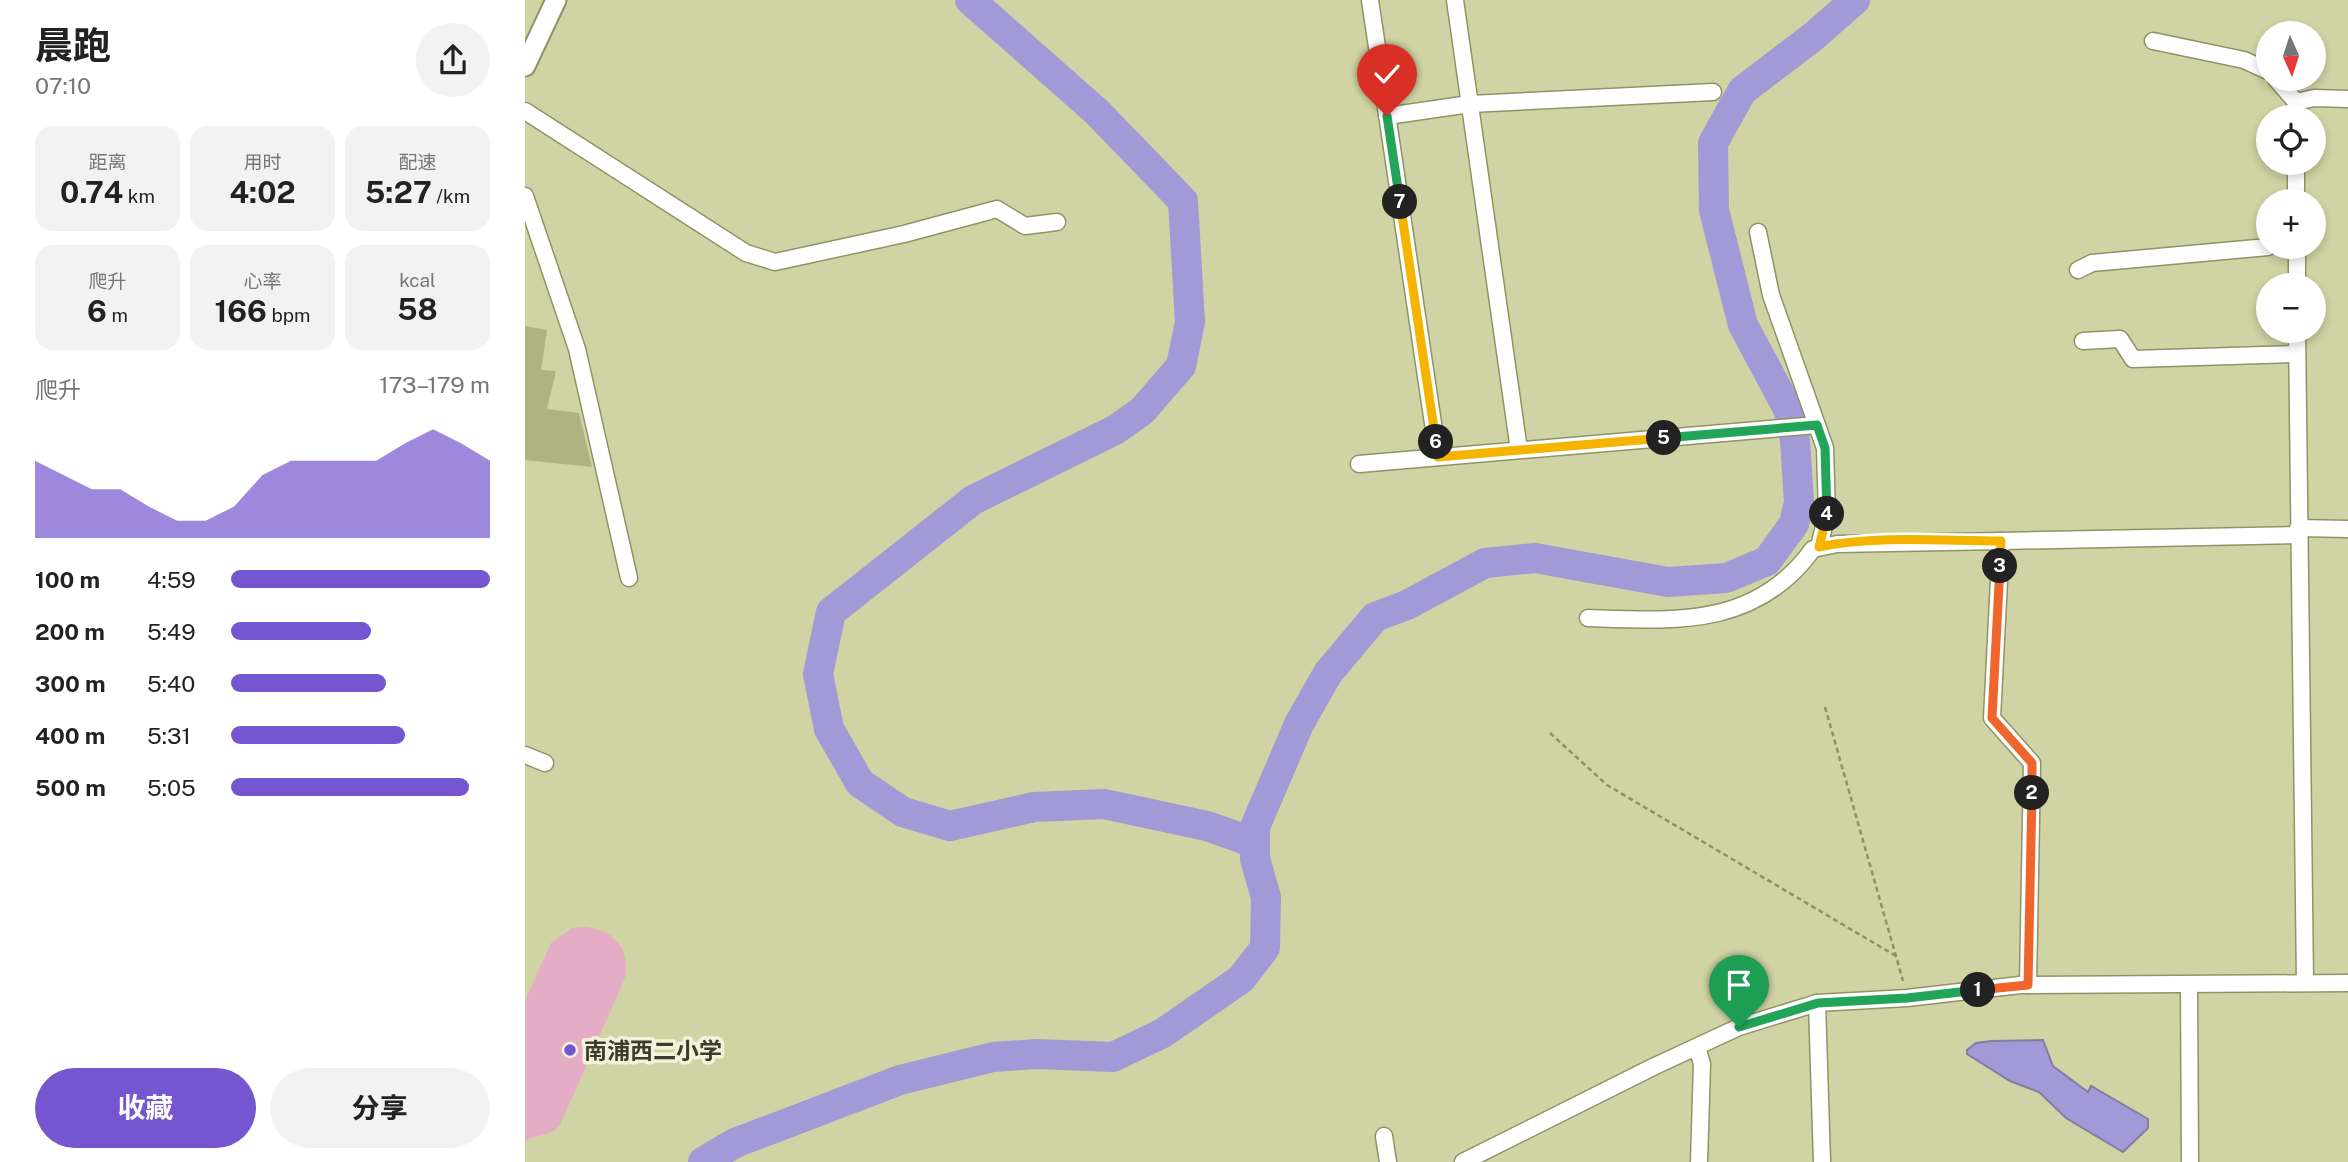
<!DOCTYPE html>
<html lang="zh">
<head>
<meta charset="utf-8">
<style>
  body { margin:0; font-family:"Public Sans","Noto Sans SC",sans-serif; background:#f2f2f2; color:#222; height:100vh; display:flex; flex-direction:column; font-size:26px; white-space:nowrap }
  * { box-sizing:border-box; margin:0 }
  p { font-size:23px; color:#767676 }
  .icon { flex:none; width:38px; height:38px; fill:none; stroke:currentColor; stroke-width:2; stroke-linecap:round; stroke-linejoin:round }
  .map { position:relative; flex:1; overflow:hidden }
  .sheet { display:flex; flex-direction:column; background:#fff; width:525px }
  .sheet>* { flex:none }
  .needle { width:46px; rotate:177deg }
  .tools { position:absolute; left:1731px; top:21px; display:grid; gap:14px }
  .tools a { display:grid; place-items:center; width:70px; height:70px; border-radius:50%; background:#fff; box-shadow:0 4px 10px #0003; font-size:35px }
  .pin { position:absolute; display:grid; place-items:center; width:60px; height:60px; color:#fff; margin:-72px -30px; border-radius:50% 50% 50% 0; rotate:-45deg; box-shadow:0 0 7px #0007 }
  .pin .icon { rotate:45deg }
  .km { position:absolute; width:35px; height:35px; margin:-18px; border-radius:50%; background:#222; color:#fff; font-size:19px; line-height:35px; text-align:center }
  .round { display:grid; place-items:center; flex:none; width:74px; height:74px; border-radius:37px; background:#f2f2f2 }
  .headline { display:flex; align-items:center; justify-content:space-between; height:119px; padding:0 35px }
  h1 { font-size:38px; font-weight:700; line-height:52px }
  .metrics { display:grid; grid-template-columns:repeat(3,1fr); gap:10px; height:119px; padding:7px 35px }
  .metrics div { display:grid; align-content:center; border-radius:18px; background:#f2f2f2; text-align:center }
  .metrics b { font-size:30px; font-weight:700 }
  .metrics small { font-size:19px; font-weight:400 }
  .metrics p { font-size:19px }
  .chart { height:196px; padding:14px 35px }
  .chart p { display:flex; justify-content:space-between }
  .chart svg { width:100%; height:126px; margin-top:7px; fill:#7556d0; opacity:.7 }
  .cta { display:flex; gap:14px; margin-top:auto; padding:14px 35px }
  .cta a { flex:1; height:80px; border-radius:42px; background:#7556d0; color:#fff; font-size:28px; font-weight:700; line-height:80px; text-align:center }
  .cta a+a { background:#f2f2f2; color:#222 }
  ul { padding:0 35px; list-style:none; font-size:23px }
  li { display:grid; grid-template-columns:112px 84px 1fr; align-items:center; height:52px }
  li i { height:18px; border-radius:9px; background:#7556d0 }
  main { display:flex; flex:1; min-height:0 }
  .map>svg:first-child { display:block }
  .green { fill:#e4adc5 }
  .water { fill:#a299d7; stroke:#837da3; stroke-width:2 }
  .lines { fill:none; stroke-linecap:round; stroke-linejoin:round }
  .river { stroke:#a299d7; stroke-width:30 }
  .building { fill:#afb283 }
  .minor-casing { stroke:#909365; stroke-width:19 }
  .tertiary-casing { stroke:#909365; stroke-width:23 }
  .path { stroke:#8e906d; stroke-width:2.5; stroke-dasharray:5 3.5; stroke-linecap:butt }
  .minor { stroke:#fff; stroke-width:16 }
  .tertiary { stroke:#fff; stroke-width:19 }
  .split-1-casing { stroke:#fff; stroke-width:14 }
  .split-2-casing { stroke:#fff; stroke-width:14 }
  .split-3-casing { stroke:#fff; stroke-width:14 }
  .split-4-casing { stroke:#fff; stroke-width:14 }
  .split-5-casing { stroke:#fff; stroke-width:14 }
  .split-6-casing { stroke:#fff; stroke-width:14 }
  .split-7-casing { stroke:#fff; stroke-width:14 }
  .split-8-casing { stroke:#fff; stroke-width:14 }
  .split-1 { stroke:#22a559; stroke-width:9 }
  .split-2 { stroke:#f0652b; stroke-width:9 }
  .split-3 { stroke:#f0652b; stroke-width:9 }
  .split-4 { stroke:#f5b400; stroke-width:9 }
  .split-5 { stroke:#22a559; stroke-width:9 }
  .split-6 { stroke:#f5b400; stroke-width:9 }
  .split-7 { stroke:#f5b400; stroke-width:9 }
  .split-8 { stroke:#22a559; stroke-width:9 }
  .poi-dot { fill:#7556d0; stroke:#f0f2da; stroke-width:2.5 }
  .labels { text-anchor:middle; dominant-baseline:central; stroke-width:7; stroke-linejoin:round; paint-order:stroke }
  .poi-label { font-size:23px; font-weight:bold; fill:#3b3c29; stroke:#f0f2da; text-anchor:start }
</style>
</head>
<body>
<main>
<section class="sheet">
<div class="headline"><div><h1>晨跑</h1><p>07:10</p></div><a class="round"><svg class="icon" aria-label="share" viewBox="0 0 24 24"><path d="M12 15V3M7 8l5-5 5 5M5 13v7h14v-7"/></svg></a></div>
<div class="metrics">
<div><p>距离</p><b>0.74<small> km</small></b></div>
<div><p>用时</p><b>4:02</b></div>
<div><p>配速</p><b>5:27<small> /km</small></b></div>
</div>
<div class="metrics">
<div><p>爬升</p><b>6<small> m</small></b></div>
<div><p>心率</p><b>166<small> bpm</small></b></div>
<div><p>kcal</p><b>58</b></div>
</div>
<div class="chart"><p><span>爬升</span>173–179 m</p>
<svg viewBox="0 0 160 44" preserveAspectRatio="none"><path d="M0 44V17L10 22L20 27L30 27L40 33L50 38L60 38L70 33L80 22L90 17L100 17L110 17L120 17L130 11L140 6L150 11L160 17V44z"/></svg>
</div>
<ul>
<li><b>100 m</b>4:59<i style="width:100%"></i></li>
<li><b>200 m</b>5:49<i style="width:54%"></i></li>
<li><b>300 m</b>5:40<i style="width:60%"></i></li>
<li><b>400 m</b>5:31<i style="width:67%"></i></li>
<li><b>500 m</b>5:05<i style="width:92%"></i></li>
</ul>
<div class="cta"><a>收藏</a><a>分享</a></div>
</section>
<div class="map">
<svg width="1823" height="1162" viewBox="0 0 1823 1162">
  <rect width="100%" height="100%" fill="#d0d3a3"/>
  <path class="green" d="M 61,927 C 90,931 105,949 100,978 L 35,1125 L 27,1132 L 0,1140 L 0,1001 L 26,943 L 47,928 Z"/>
  <polygon class="water" points="1518,1040 1528,1066 1563,1092 1566,1086 1623,1119 1623,1128 1598,1152 1541,1118 1514,1092 1485,1081 1442,1054 1442,1050 1451,1043 1467,1041"/>
  <g class="lines">
    <g class="river">
      <polyline points="445,0 572,112 658,201 665,322 656,366 617,411 590,430 448,500 306,612 293,674 304,729 335,783 378,812 425,826 509,807 579,804 682,826 730,843"/>
      <polyline points="178,1162 210,1143 375,1080 468,1057 512,1054 588,1057 638,1033 716,979 740,948 741,897 730,859 730,827 774,724 803,673 850,617 882,605 960,563 1010,558 1143,582 1201,578 1242,561 1269,524 1274,502 1270,440 1263,409 1218,325 1189,210 1188,143 1217,91 1289,36 1330,0"/>
    </g>
  </g>
  <polygon class="building" points="0,326 22,330 16,370 31,371 22,409 54,413 67,467 0,460"/>
  <g class="lines">
    <g class="minor-casing">
      <g id="minor">
        <polyline points="845,0 913,457"/>
        <polyline points="930,0 994,450"/>
        <polyline points="1628,41 1719,60 1743,71"/>
        <polyline points="1751,79 1771,102"/>
        <polyline points="0,111 221,253 250,262 379,234 472,209 500,226 532,222"/>
        <polyline points="862,116 945,104 1188,92"/>
        <polyline points="1771,117 1771,102 1789,98 1823,99"/>
        <polyline points="1771,163 1771,201"/>
        <polyline points="0,196 52,349 104,578"/>
        <polyline points="1233,232 1246,295 1300,448 1302,514 1294,547"/>
        <polyline points="1772,247 1772,285"/>
        <polyline points="1553,270 1567,263 1743,247"/>
        <polyline points="1772,331 1780,982"/>
        <polyline points="1558,341 1595,339 1608,359 1772,354"/>
        <polyline points="834,464 1292,425"/>
        <polyline points="1773,528 1823,529"/>
        <path d="M 1063,618 C 1150,621 1231,628 1288,549 L 1312,544 L 1476,541"/>
        <polyline points="0,755 20,763"/>
        <polyline points="1503,985 1507,763 1467,718 1476,541 1773,535"/>
        <polyline points="1664,985 1665,1162"/>
        <polyline points="1292,1003 1297,1162"/>
        <polyline points="1172,1047 1177,1064 1174,1162"/>
        <polyline points="859,1136 863,1162"/>
        <polyline points="938,1162 1130,1066 1214,1027 1292,1003 1382,998 1495,985 1823,983"/>
      </g>
    </g>
    <g class="tertiary-casing">
      <polyline id="tertiary" points="0,66 31,0"/>
    </g>
    <g class="path">
      <polyline points="1300,707 1378,981"/>
      <polyline points="1025,733 1082,785 1371,956"/>
    </g>
    <use href="#minor" class="minor"/>
    <use href="#tertiary" class="tertiary"/>
  </g>
  <g class="lines">
    <g class="split-1-casing">
      <polyline id="split-1" points="1214,1027 1293,1003 1382,998 1453,990"/>
    </g>
    <g class="split-2-casing">
      <polyline id="split-2" points="1453,990 1503,985 1507,793"/>
    </g>
    <g class="split-3-casing">
      <polyline id="split-3" points="1475,566 1467,718 1507,763 1507,793"/>
    </g>
    <g class="split-4-casing">
      <path id="split-4" d="M 1302,514 L 1294,547 C 1353,535 1417,541 1476,541 L 1475,566"/>
    </g>
    <g class="split-5-casing">
      <polyline id="split-5" points="1139,438 1292,425 1300,448 1302,514"/>
    </g>
    <g class="split-6-casing">
      <polyline id="split-6" points="911,442 913,457 1139,438"/>
    </g>
    <g class="split-7-casing">
      <polyline id="split-7" points="875,202 911,442"/>
    </g>
    <g class="split-8-casing">
      <polyline id="split-8" points="862,116 875,202"/>
    </g>
    <use href="#split-1" class="split-1"/>
    <use href="#split-2" class="split-2"/>
    <use href="#split-3" class="split-3"/>
    <use href="#split-4" class="split-4"/>
    <use href="#split-5" class="split-5"/>
    <use href="#split-6" class="split-6"/>
    <use href="#split-7" class="split-7"/>
    <use href="#split-8" class="split-8"/>
  </g>
  <circle class="poi-dot" cx="45" cy="1050" r="7"/>
  <g class="labels">
    <g class="poi-label">
      <text x="59" y="1050">南浦西二小学</text>
    </g>
  </g>
</svg>
<div class="tools">
<a><svg class="needle" viewBox="-14 -14 28 28"><path d="M0-13l5 13h-10z" fill="#e53935"/><path d="M0 13l5-13h-10z" fill="#767676"/></svg></a>
<a><svg class="icon" aria-label="locate" viewBox="0 0 24 24"><circle cx="12" cy="12" r="6"/><path d="M12 2v4M12 18v4M2 12h4M18 12h4"/></svg></a>
<a>+</a>
<a>−</a>
</div>
<div class="pin" style="left:1214px;top:1027px;background:#1e9e55"><svg class="icon" aria-label="arrive" viewBox="0 0 24 24"><path d="M6 21V4h12l-3 4 3 4H6"/></svg></div>
<div class="pin" style="left:862px;top:116px;background:#d93025"><svg class="icon" aria-label="check" viewBox="0 0 24 24"><path d="M5 12l5 5 9-10"/></svg></div>
<b class="km" style="left:1453px;top:990px">1</b>
<b class="km" style="left:1507px;top:793px">2</b>
<b class="km" style="left:1475px;top:566px">3</b>
<b class="km" style="left:1302px;top:514px">4</b>
<b class="km" style="left:1139px;top:438px">5</b>
<b class="km" style="left:911px;top:442px">6</b>
<b class="km" style="left:875px;top:202px">7</b>
</div>
</main>
</body>
</html>
